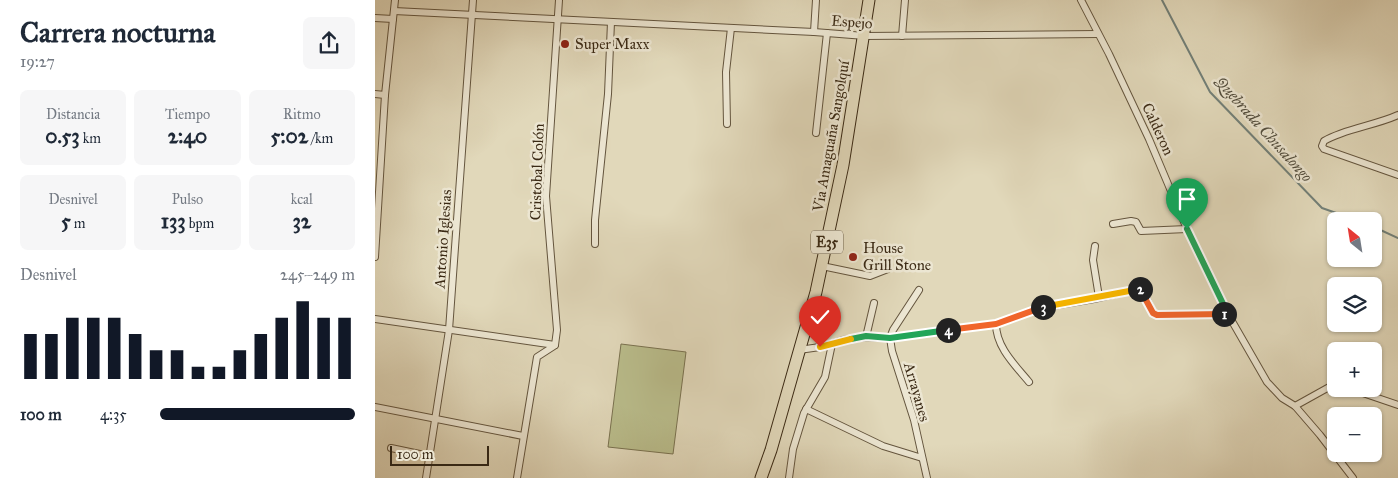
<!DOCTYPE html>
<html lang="es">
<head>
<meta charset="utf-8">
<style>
  body { margin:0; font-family:"IM FELL Great Primer",serif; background:#f6f6f7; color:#1f2937; height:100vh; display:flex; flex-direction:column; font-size:19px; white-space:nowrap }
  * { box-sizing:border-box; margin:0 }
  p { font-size:16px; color:#747a83 }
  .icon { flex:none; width:28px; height:28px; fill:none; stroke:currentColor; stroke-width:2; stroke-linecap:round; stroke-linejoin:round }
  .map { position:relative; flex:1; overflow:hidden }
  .sheet { display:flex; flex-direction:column; background:#fff; width:375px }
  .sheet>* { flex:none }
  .needle { width:32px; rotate:330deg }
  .tools { position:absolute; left:952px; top:212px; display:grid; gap:10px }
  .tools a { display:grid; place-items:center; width:55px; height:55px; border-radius:8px; background:#fff; box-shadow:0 1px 4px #0004; font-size:25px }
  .scale { position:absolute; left:15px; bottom:12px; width:99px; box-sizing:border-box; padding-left:5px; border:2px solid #3a2914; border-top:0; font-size:14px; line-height:18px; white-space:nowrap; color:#3a2914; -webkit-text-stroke:4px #ece6d2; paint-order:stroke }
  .pin { position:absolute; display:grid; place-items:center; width:42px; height:42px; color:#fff; margin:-51px -21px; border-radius:50% 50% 50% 0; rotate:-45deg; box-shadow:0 0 5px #0007 }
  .pin .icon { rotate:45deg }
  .km { position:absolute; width:25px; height:25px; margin:-12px; border-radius:50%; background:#222; color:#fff; font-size:14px; line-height:25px; text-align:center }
  .round { display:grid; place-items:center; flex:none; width:52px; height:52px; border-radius:8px; background:#f6f6f7 }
  .overview { display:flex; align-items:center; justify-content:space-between; height:85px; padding:0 20px }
  h1 { font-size:28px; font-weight:800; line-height:38px }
  .figures { display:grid; grid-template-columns:repeat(3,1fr); gap:8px; height:85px; padding:5px 20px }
  .figures div { display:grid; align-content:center; border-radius:8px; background:#f6f6f7; text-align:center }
  .figures b { font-size:21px; font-weight:800 }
  .figures small { font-size:14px; font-weight:400 }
  .figures p { font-size:14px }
  .chart { height:140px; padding:10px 20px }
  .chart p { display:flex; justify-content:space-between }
  .chart svg { width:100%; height:90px; margin-top:5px; stroke:#111827; stroke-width:6 }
  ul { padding:0 20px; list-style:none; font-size:16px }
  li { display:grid; grid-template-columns:80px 60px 1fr; align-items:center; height:38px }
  li i { height:12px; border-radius:6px; background:#111827 }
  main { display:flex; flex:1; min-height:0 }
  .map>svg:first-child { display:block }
  .green { fill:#b9bc8b; stroke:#7a7250 }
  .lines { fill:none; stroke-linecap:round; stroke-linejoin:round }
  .stream { stroke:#727f77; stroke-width:2 }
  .minor-casing { stroke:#64553e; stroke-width:8 }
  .trunk-casing { stroke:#3a2914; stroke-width:13 }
  .minor { stroke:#ece6d2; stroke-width:6 }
  .trunk { stroke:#e1d8ba; stroke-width:11 }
  .split-1-casing { stroke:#fff; stroke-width:10 }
  .split-2-casing { stroke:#fff; stroke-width:10 }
  .split-3-casing { stroke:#fff; stroke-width:10 }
  .split-4-casing { stroke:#fff; stroke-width:10 }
  .split-5-casing { stroke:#fff; stroke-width:10 }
  .split-6-casing { stroke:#fff; stroke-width:10 }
  .split-1 { stroke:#22a559; stroke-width:6 }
  .split-2 { stroke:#f0652b; stroke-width:6 }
  .split-3 { stroke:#f5b400; stroke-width:6 }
  .split-4 { stroke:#f0652b; stroke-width:6 }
  .split-5 { stroke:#22a559; stroke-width:6 }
  .split-6 { stroke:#f5b400; stroke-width:6 }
  .poi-dot { fill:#8f2418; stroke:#ece6d2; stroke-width:2 }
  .labels { text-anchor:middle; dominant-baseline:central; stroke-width:5; stroke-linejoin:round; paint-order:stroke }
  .shield { fill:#ece6d2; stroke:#6f624d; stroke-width:1 }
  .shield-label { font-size:14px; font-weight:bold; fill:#3a2914 }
  .street-label { font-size:15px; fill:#3a2914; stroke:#ece6d2 }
  .poi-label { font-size:15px; fill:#3a2914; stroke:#ece6d2; text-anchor:start }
  .water-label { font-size:16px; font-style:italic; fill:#524d3d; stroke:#ece6d2 }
</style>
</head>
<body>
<main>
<section class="sheet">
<div class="overview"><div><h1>Carrera nocturna</h1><p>19:27</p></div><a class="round"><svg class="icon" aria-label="share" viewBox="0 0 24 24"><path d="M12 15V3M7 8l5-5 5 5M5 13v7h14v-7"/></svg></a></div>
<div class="figures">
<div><p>Distancia</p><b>0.53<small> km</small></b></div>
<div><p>Tiempo</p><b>2:40</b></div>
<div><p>Ritmo</p><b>5:02<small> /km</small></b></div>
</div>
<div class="figures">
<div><p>Desnivel</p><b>5<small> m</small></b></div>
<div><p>Pulso</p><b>133<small> bpm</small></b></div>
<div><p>kcal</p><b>32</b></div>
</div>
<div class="chart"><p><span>Desnivel</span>245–249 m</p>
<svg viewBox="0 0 160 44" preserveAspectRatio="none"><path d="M5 44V22M15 44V22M25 44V14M35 44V14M45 44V14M55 44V22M65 44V30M75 44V30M85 44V38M95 44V38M105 44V30M115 44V22M125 44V14M135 44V6M145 44V14M155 44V14"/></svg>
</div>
<ul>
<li><b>100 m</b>4:35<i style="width:100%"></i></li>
</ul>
</section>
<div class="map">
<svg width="1023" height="478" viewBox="0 0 1023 478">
  <rect width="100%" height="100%" fill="#e1d8ba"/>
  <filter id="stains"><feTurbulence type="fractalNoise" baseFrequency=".004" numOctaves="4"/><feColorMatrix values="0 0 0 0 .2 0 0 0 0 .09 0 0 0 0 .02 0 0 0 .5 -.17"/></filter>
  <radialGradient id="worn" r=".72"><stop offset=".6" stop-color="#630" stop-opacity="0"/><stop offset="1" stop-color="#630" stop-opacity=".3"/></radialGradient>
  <polygon class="green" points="246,344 311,352 298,454 233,447"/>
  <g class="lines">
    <g class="stream">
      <polyline points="787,0 835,92 947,208 984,221"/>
      <polyline points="999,227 1023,238"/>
    </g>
    <g class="minor-casing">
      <g id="minor">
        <polyline points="706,0 734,54 774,139 812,229 850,309 892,382 907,398 920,406 956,386 961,385"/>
        <polyline points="19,11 439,32 490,36 723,34"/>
        <polyline points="0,18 18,19"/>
        <polyline points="439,32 441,0"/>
        <polyline points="527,36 530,0"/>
        <polyline points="0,94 10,95 20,0"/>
        <path d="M 1023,115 C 999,126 971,128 949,141 L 947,146 L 949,149 L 1023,175"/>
        <polyline points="352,124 351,72 356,28"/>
        <polyline points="441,133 452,33"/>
        <polyline points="738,224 756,221 761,222 766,231 812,229"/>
        <polyline points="220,244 220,220 233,94 236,22"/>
        <polyline points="720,246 718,260 724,297"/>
        <polyline points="0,257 10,95"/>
        <polyline points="447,266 495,276 513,269"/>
        <polyline points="544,290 518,330 515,338 517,351 539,420 552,478"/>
        <polyline points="0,319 180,345"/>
        <path d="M 621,324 C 621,347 640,365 654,382"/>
        <polyline points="491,337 499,303"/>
        <polyline points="180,345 182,330 171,196 184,0"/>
        <polyline points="424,350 445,347 468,340 491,337 515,338 621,324 666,308 719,299 762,289 768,291 778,313 782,315 853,314"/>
        <polyline points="976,389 1023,405"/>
        <polyline points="920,406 945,435 978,478"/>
        <polyline points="0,407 148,436"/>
        <polyline points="431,409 508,446 547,458"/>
        <polyline points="16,448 54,456"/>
        <polyline points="51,478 74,330 98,0"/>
        <polyline points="142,478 162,357 179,346"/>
        <polyline points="414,478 418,449 429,413 450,377 457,344"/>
      </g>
    </g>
    <g class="trunk-casing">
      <polyline id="trunk" points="386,478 396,450 441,292 468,165 494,0"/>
    </g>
    <use href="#minor" class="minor"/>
    <use href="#trunk" class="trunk"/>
  </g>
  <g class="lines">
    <g class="split-1-casing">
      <polyline id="split-1" points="812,229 853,314 849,314"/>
    </g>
    <g class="split-2-casing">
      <polyline id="split-2" points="765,289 778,313 782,315 849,314"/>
    </g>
    <g class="split-3-casing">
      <polyline id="split-3" points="668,307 765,289"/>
    </g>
    <g class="split-4-casing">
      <polyline id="split-4" points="573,330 621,324 668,307"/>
    </g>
    <g class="split-5-casing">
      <polyline id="split-5" points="476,339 491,336 515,338 573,330"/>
    </g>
    <g class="split-6-casing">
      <polyline id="split-6" points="445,347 476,339"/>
    </g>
    <use href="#split-1" class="split-1"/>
    <use href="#split-2" class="split-2"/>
    <use href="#split-3" class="split-3"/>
    <use href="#split-4" class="split-4"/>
    <use href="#split-5" class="split-5"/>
    <use href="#split-6" class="split-6"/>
  </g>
  <g class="poi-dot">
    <circle cx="190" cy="44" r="5"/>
    <circle cx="478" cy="257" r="5"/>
  </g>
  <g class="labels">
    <rect class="shield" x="436" y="230.5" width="32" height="23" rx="4"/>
    <g class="shield-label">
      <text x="452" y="242">E35</text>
    </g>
    <g class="street-label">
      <text transform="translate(477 22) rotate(4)">Espejo</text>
      <text transform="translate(783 129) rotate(65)">Calderon</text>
      <text transform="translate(456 136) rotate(-80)">Via Amaguaña Sangolquí</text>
      <text transform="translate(162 172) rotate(-88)">Cristobal Colón</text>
      <text transform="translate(68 239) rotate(-86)">Antonio Iglesias</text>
      <text transform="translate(542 392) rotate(74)">Arrayanes</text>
    </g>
    <g class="poi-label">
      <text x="200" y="44">Super Maxx</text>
      <text x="488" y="248">House<tspan x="488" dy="17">Grill Stone</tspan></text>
    </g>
    <g class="water-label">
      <text transform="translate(889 129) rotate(48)">Quebrada Chusalongo</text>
    </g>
  </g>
  <rect width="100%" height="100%" filter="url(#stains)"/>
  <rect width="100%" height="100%" fill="url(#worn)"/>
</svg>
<div class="tools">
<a><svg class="needle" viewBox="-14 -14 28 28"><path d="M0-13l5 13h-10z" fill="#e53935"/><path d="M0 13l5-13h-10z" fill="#747a83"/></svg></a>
<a><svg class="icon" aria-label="layers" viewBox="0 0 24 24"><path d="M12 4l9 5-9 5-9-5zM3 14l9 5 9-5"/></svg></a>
<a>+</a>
<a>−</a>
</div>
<div class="scale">100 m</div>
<div class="pin" style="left:812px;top:229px;background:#1e9e55"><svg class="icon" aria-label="arrive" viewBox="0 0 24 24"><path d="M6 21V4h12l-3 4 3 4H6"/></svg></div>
<div class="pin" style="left:445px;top:347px;background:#d93025"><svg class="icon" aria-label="check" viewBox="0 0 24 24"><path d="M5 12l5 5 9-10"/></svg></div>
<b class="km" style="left:849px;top:314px">1</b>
<b class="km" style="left:765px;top:289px">2</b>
<b class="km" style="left:668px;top:307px">3</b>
<b class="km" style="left:573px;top:330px">4</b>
</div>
</main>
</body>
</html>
